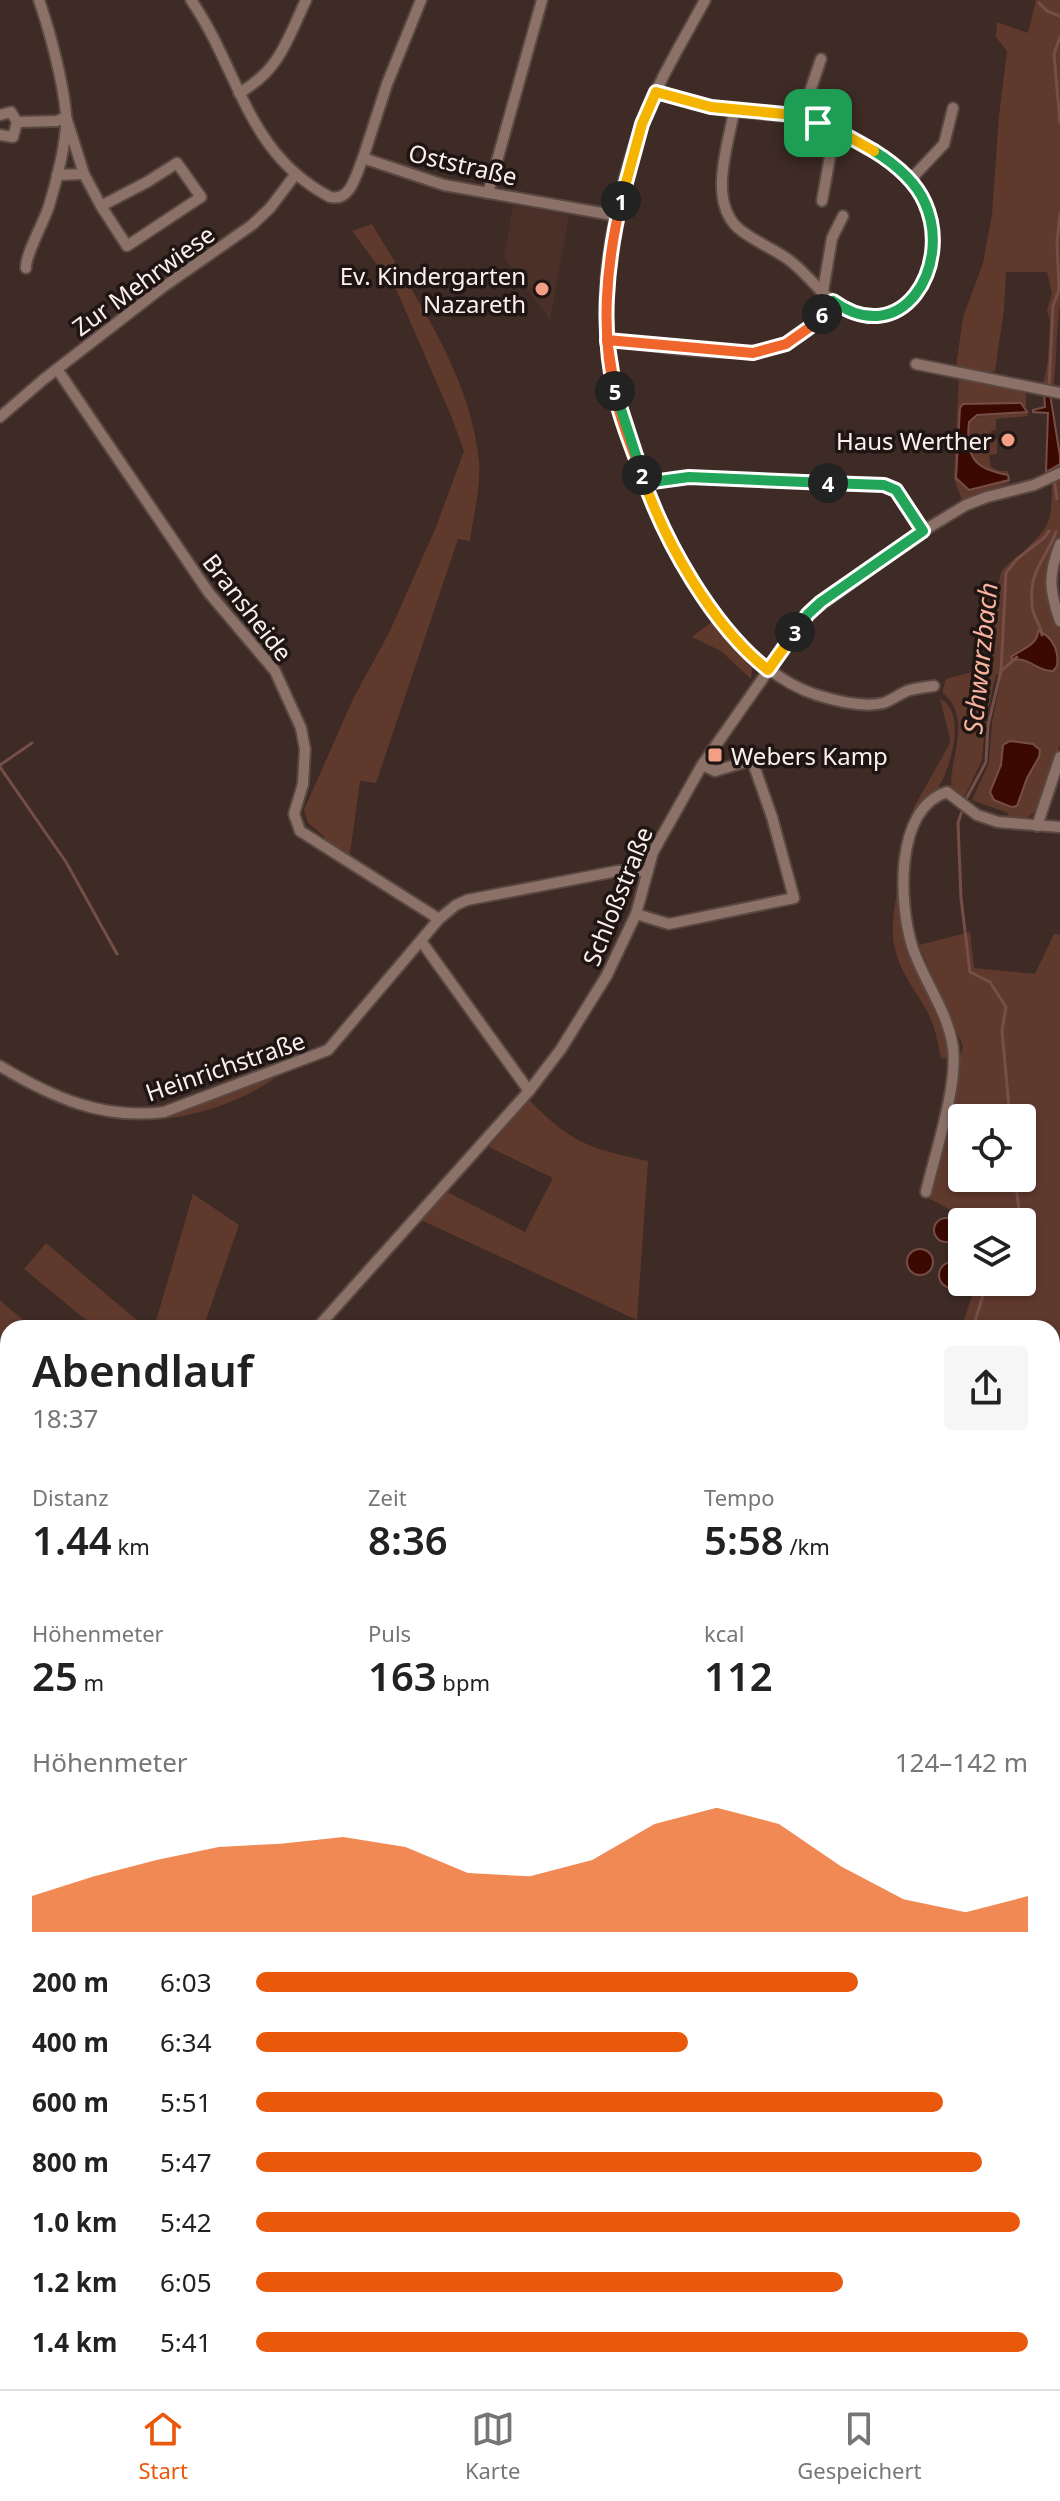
<!DOCTYPE html>
<html lang="de">
<head>
<meta charset="utf-8">
<style>
  body { margin:0; font-family:"Noto Sans",sans-serif; background:#f6f6f6; color:#222; height:100vh; display:flex; flex-direction:column; font-size:30px; white-space:nowrap }
  * { box-sizing:border-box; margin:0 }
  p { font-size:26px; color:#767676 }
  .icon { flex:none; width:44px; height:44px; fill:none; stroke:currentColor; stroke-width:2; stroke-linecap:round; stroke-linejoin:round }
  .map { position:relative; flex:1; overflow:hidden }
  .sheet { position:absolute; left:0px; top:1320px; width:1060px; height:1070px; display:flex; flex-direction:column; background:#fff; border-radius:24px 24px 0 0; box-shadow:0 2px 6px #0004 }
  .sheet>* { flex:none }
  .tools { position:absolute; left:948px; top:1104px; display:grid; gap:16px }
  .tools a { display:grid; place-items:center; width:88px; height:88px; border-radius:8px; background:#fff; box-shadow:0 2px 6px #0004; font-size:40px }
  .pin { position:absolute; display:grid; place-items:center; width:68px; height:68px; color:#fff; margin:-34px; border-radius:16px; box-shadow:0 4px 12px #0006 }
  .km { position:absolute; width:40px; height:40px; margin:-20px; border-radius:50%; background:#222; color:#fff; font-size:22px; line-height:40px; text-align:center }
  .round { display:grid; place-items:center; flex:none; width:84px; height:84px; border-radius:8px; background:#f6f6f6 }
  .summary { display:flex; align-items:center; justify-content:space-between; height:136px; padding:0 32px }
  h1 { font-size:44px; font-weight:600; line-height:60px }
  .stats { display:grid; grid-template-columns:repeat(3,1fr); gap:12px; height:136px; padding:8px 32px }
  .stats div { display:grid; align-content:center }
  .stats b { font-size:40px; font-weight:600 }
  .stats small { font-size:22px; font-weight:400 }
  .stats p { font-size:22px }
  .chart { height:224px; padding:16px 32px }
  .chart p { display:flex; justify-content:space-between }
  .chart svg { width:100%; height:144px; margin-top:8px; fill:#ea580c; opacity:.7 }
  ul { padding:0 32px; list-style:none; font-size:26px }
  li { display:grid; grid-template-columns:128px 96px 1fr; align-items:center; height:60px }
  li i { height:20px; border-radius:10px; background:#ea580c }
  .tabs { display:flex; justify-content:space-around; align-items:center; height:112px; border-top:2px solid #e0e0e0; background:#fff; font-size:22px; color:#767676 }
  .tabs a { display:grid; justify-items:center; gap:4px }
  .tabs .current { color:#ea580c }
  .map>svg:first-child { display:block }
  .built { fill:#4b3029 }
  .green { fill:#60392d; fill-rule:evenodd }
  .water { fill:#3b0900; stroke:#754e47; stroke-width:2 }
  .lines { fill:none; stroke-linecap:round; stroke-linejoin:round }
  .stream { stroke:#754e47; stroke-width:3 }
  .minor-casing { stroke:#594741; stroke-width:14 }
  .minor { stroke:#8c7169; stroke-width:10 }
  .split-1-casing { stroke:#fff; stroke-width:16 }
  .split-2-casing { stroke:#fff; stroke-width:16 }
  .split-3-casing { stroke:#fff; stroke-width:16 }
  .split-4-casing { stroke:#fff; stroke-width:16 }
  .split-5-casing { stroke:#fff; stroke-width:16 }
  .split-6-casing { stroke:#fff; stroke-width:16 }
  .split-7-casing { stroke:#fff; stroke-width:16 }
  .split-8-casing { stroke:#fff; stroke-width:16 }
  .split-1 { stroke:#f5b400; stroke-width:10 }
  .split-2 { stroke:#f0652b; stroke-width:10 }
  .split-3 { stroke:#f5b400; stroke-width:10 }
  .split-4 { stroke:#22a559; stroke-width:10 }
  .split-5 { stroke:#22a559; stroke-width:10 }
  .split-6 { stroke:#f0652b; stroke-width:10 }
  .split-7 { stroke:#22a559; stroke-width:10 }
  .split-8 { stroke:#f5b400; stroke-width:10 }
  .poi-dot { fill:#f39f86; stroke:#1f1613; stroke-width:3 }
  .labels { text-anchor:middle; dominant-baseline:central; stroke-width:7; stroke-linejoin:round; paint-order:stroke }
  .street-label { font-size:24px; fill:#fdf0ec; stroke:#1f1613 }
  .poi-label { font-size:24px; fill:#fdf0ec; stroke:#1f1613; text-anchor:end }
  .water-label { font-size:26px; font-style:italic; fill:#fab39e; stroke:#1f1613 }
</style>
</head>
<body>
<div class="map">
<svg width="1060" height="2389" viewBox="0 0 1060 2389">
  <rect width="100%" height="100%" fill="#3e2b25"/>
  <polygon class="built" points="513,205 569,215 550,320 504,257"/>
  <g class="green">
    <path d="M 1036,0 L 1060,0 L 1060,304 C 1056,333 1057,360 1053,389 L 1043,386 L 1048,360 L 1050,321 L 1047,310 L 1052,293 L 1047,272 L 1006,272 L 1004,309 L 995,371 L 985,373 L 956,367 L 963,317 L 983,263 L 992,214 L 999,116 L 1007,51 L 996,37 L 997,22 L 1028,33 Z"/>
    <path d="M 372,224 C 415,297 471,375 479,462 C 481,487 473,516 470,541 L 458,539 L 376,783 L 360,781 L 349,861 L 322,843 L 325,837 L 308,823 L 304,810 L 354,697 L 389,633 L 436,527 L 464,451 L 452,418 L 397,291 L 352,231 Z"/>
    <polygon points="959,377 1021,388 1026,395 1026,408 1021,403 963,404 960,408 956,478 969,490 1009,480 1009,483 962,500 954,479"/>
    <path d="M 1002,412 L 1027,412 L 1028,416 L 996,419 L 996,430 L 991,431 L 992,439 L 997,439 L 997,454 L 989,455 L 991,467 L 1000,471 L 1008,471 L 1008,475 C 982,471 970,467 969,438 C 968,430 968,425 972,418 Z"/>
    <path d="M 1060,479 L 1060,538 L 1049,568 L 1050,598 L 1060,629 L 1060,744 L 1045,796 L 1040,807 L 1023,822 L 1006,821 L 1008,813 L 972,800 L 989,763 L 992,723 L 1001,677 L 996,674 L 985,724 L 982,760 L 964,798 L 951,788 C 950,755 973,717 942,692 L 946,679 L 991,667 C 993,647 994,583 1003,569 C 1008,563 1016,558 1022,553 C 1050,526 1052,523 1052,484 Z"/>
    <polygon points="713,621 752,668 751,679 721,651 692,637"/>
    <path d="M 940,699 C 968,712 950,770 937,790 C 929,802 918,812 909,824 L 914,807 L 949,745 L 950,738 Z"/>
    <path d="M 899,874 L 909,949 L 945,1030 L 949,1057 L 941,1059 C 938,1042 935,1026 927,1011 C 916,991 900,972 895,949 C 889,927 897,897 899,874 Z"/>
    <path d="M 970,932 L 974,968 L 1035,974 L 1054,934 L 1060,934 L 1060,1390 L 1054,1405 L 1060,1408 L 1060,1473 L 1052,1471 L 1052,1328 L 961,1328 L 977,1282 L 1022,1282 L 1022,1222 L 973,1222 L 928,1198 L 963,1046 L 919,945 ZM 962,1118 L 1022,1118 L 1022,1178 L 962,1178 Z"/>
    <path d="M 275,1078 C 241,1102 193,1118 151,1120 Z"/>
    <path d="M 529,1100 C 573,1144 588,1148 648,1161 L 637,1320 L 421,1220 L 447,1192 L 525,1232 L 553,1178 L 489,1147 Z"/>
    <polygon points="193,1194 239,1225 203,1328 154,1328"/>
    <polygon points="46,1243 138,1321 134,1328 96,1328 24,1269"/>
    <polygon points="0,1300 32,1328 8,1328 8,1377 0,1371"/>
    <polygon points="8,1423 8,1517 0,1511 0,1433"/>
    <polygon points="8,1656 8,1865 0,1857 0,1662"/>
    <polygon points="1052,1874 1060,1876 1058,1932 1052,1932"/>
    <polygon points="8,1898 8,2049 1,2049 0,2059 0,1911"/>
  </g>
  <g class="water">
    <polygon points="1044,393 1050,394 1060,456 1060,464 1046,472 1048,413 1033,412 1033,410 1045,407"/>
    <path d="M 1021,403 L 1027,412 L 977,415 L 969,422 C 965,457 974,469 1008,475 L 1009,480 L 969,490 L 956,478 L 960,408 L 963,404 Z"/>
    <path d="M 1038,631 C 1053,636 1059,652 1057,666 L 1053,671 C 1037,672 1030,657 1014,660 L 1011,657 C 1022,649 1038,645 1038,631 Z"/>
    <polygon points="1010,741 1033,744 1040,750 1039,757 1027,778 1017,806 1011,807 994,800 990,792 1001,765 1003,745"/>
    <circle cx="946" cy="1230" r="12"/>
    <circle cx="920" cy="1262" r="13"/>
    <circle cx="952" cy="1275" r="13"/>
  </g>
  <g class="lines">
    <g class="stream">
      <polyline points="1039,3 1047,11 1060,16"/>
      <polyline points="1060,37 1054,54 1060,123"/>
      <polyline points="1049,388 1053,306 1059,290 1057,242 1060,214"/>
      <polyline points="1054,479 1057,499"/>
      <path d="M 1042,635 C 1041,624 1032,616 1032,605 C 1029,569 1045,561 1056,532"/>
      <polyline points="1001,671 1017,657"/>
      <polyline points="0,765 32,743"/>
      <polyline points="0,767 66,862 117,954"/>
      <polyline points="965,801 986,762 988,725 1001,671 1006,573 1017,559 1045,537 1049,531"/>
      <polyline points="963,808 958,823 961,898 970,972 990,982 1006,1007 1002,1031 1010,1118"/>
      <polyline points="1015,1178 1020,1218 1017,1222"/>
      <polyline points="973,1328 987,1282"/>
      <polyline points="593,2389 595,2382"/>
      <polyline points="776,2389 779,2382"/>
    </g>
    <g class="minor-casing">
      <g id="minor">
        <path d="M 191,0 C 240,71 246,153 330,197 C 351,202 356,174 363,158 L 444,185 L 618,216"/>
        <path d="M 705,0 C 683,41 658,81 642,124 C 627,165 615,211 609,254 C 602,300 605,353 616,399 C 639,494 716,664 817,695 C 836,701 863,708 883,703 C 893,700 900,693 910,690 C 918,688 926,687 934,686"/>
        <path d="M 656,92 C 681,100 706,108 732,111 C 769,115 798,114 833,129 C 867,143 906,166 923,199 C 949,247 922,334 855,314 C 828,306 811,276 789,260 C 773,248 753,241 738,228 C 708,200 728,146 734,111"/>
        <path d="M 239,93 C 280,70 287,40 306,0"/>
        <polyline points="0,115 11,112 17,122 13,137 0,135"/>
        <polyline points="801,118 821,59"/>
        <polyline points="17,122 57,121 66,117 84,174 101,206 127,246 201,197 177,163 147,182 101,206"/>
        <polyline points="363,158 387,84 421,0"/>
        <polyline points="57,175 84,174"/>
        <polyline points="910,180 944,144 953,108"/>
        <polyline points="488,193 542,0"/>
        <polyline points="822,201 835,129"/>
        <path d="M 26,268 C 25,255 44,222 49,206 C 56,183 68,137 66,114 C 63,81 50,32 39,0"/>
        <polyline points="823,291 832,238 843,216"/>
        <path d="M 607,340 C 658,345 756,366 798,337 C 812,328 822,314 833,301"/>
        <polyline points="916,364 1060,393"/>
        <polyline points="57,369 209,593 275,671 301,728 305,749 303,784 294,814 300,831 439,919"/>
        <polyline points="0,417 44,379 163,287 252,225 270,208 295,175"/>
        <polyline points="645,483 689,477 884,485 896,490 923,531"/>
        <path d="M 1060,544 C 1048,575 1049,590 1060,621"/>
        <polyline points="1037,826 1060,757"/>
        <polyline points="636,914 669,924 794,898 772,817 752,760 715,771 702,765"/>
        <polyline points="421,941 529,1091"/>
        <path d="M 0,1066 C 52,1097 102,1120 164,1112 L 328,1050 L 439,919 L 456,905 L 467,900 L 617,871 L 648,871"/>
        <path d="M 926,1192 C 935,1153 958,1086 953,1048 C 948,1011 923,980 912,946 C 899,904 894,809 947,792 L 977,815 L 998,822 L 1060,827"/>
        <polyline points="317,1328 529,1091 561,1049 607,975 636,914 653,852 702,765 808,614 923,531 966,505 987,497 1034,485 1060,473"/>
        <polyline points="0,1658 8,1651"/>
        <polyline points="1052,1684 1060,1689"/>
      </g>
    </g>
    <use href="#minor" class="minor"/>
  </g>
  <g class="lines">
    <g class="split-1-casing">
      <polyline id="split-1" points="621,201 642,124 656,92 711,107 784,114 818,123"/>
    </g>
    <g class="split-2-casing">
      <path id="split-2" d="M 621,201 C 606,266 600,332 616,399 C 622,425 633,450 642,475"/>
    </g>
    <g class="split-3-casing">
      <path id="split-3" d="M 642,475 C 664,541 713,627 768,670 L 795,632"/>
    </g>
    <g class="split-4-casing">
      <polyline id="split-4" points="795,632 808,614 821,602 923,531 896,490 884,485 828,483"/>
    </g>
    <g class="split-5-casing">
      <polyline id="split-5" points="615,391 645,483 689,477 828,483"/>
    </g>
    <g class="split-6-casing">
      <polyline id="split-6" points="615,391 607,340 753,353 786,344 810,327 822,314"/>
    </g>
    <g class="split-7-casing">
      <path id="split-7" d="M 822,314 L 833,301 C 902,351 953,266 925,203 C 915,180 895,164 874,151"/>
    </g>
    <g class="split-8-casing">
      <polyline id="split-8" points="818,123 835,129 874,151"/>
    </g>
    <use href="#split-1" class="split-1"/>
    <use href="#split-2" class="split-2"/>
    <use href="#split-3" class="split-3"/>
    <use href="#split-4" class="split-4"/>
    <use href="#split-5" class="split-5"/>
    <use href="#split-6" class="split-6"/>
    <use href="#split-7" class="split-7"/>
    <use href="#split-8" class="split-8"/>
  </g>
  <g class="poi-dot">
    <circle cx="542" cy="289" r="8"/>
    <circle cx="1008" cy="440" r="8"/>
    <rect x="707" y="747" width="16" height="16" rx="4"/>
  </g>
  <g class="labels">
    <g class="street-label">
      <text transform="translate(463 164) rotate(13)">Oststraße</text>
      <text transform="translate(143 280) rotate(-36)">Zur Mehrwiese</text>
      <text transform="translate(248 607) rotate(52)">Bransheide</text>
      <text transform="translate(617 896) rotate(-68)">Schloßstraße</text>
      <text transform="translate(225 1066) rotate(-19)">Heinrichstraße</text>
    </g>
    <g class="poi-label">
      <text x="526" y="275">Ev. Kindergarten<tspan x="526" dy="28">Nazareth</tspan></text>
      <text x="992" y="440">Haus Werther</text>
      <text x="731" y="755" text-anchor="start">Webers Kamp</text>
    </g>
    <g class="water-label">
      <text transform="translate(980 658) rotate(-84)">Schwarzbach</text>
    </g>
  </g>
</svg>
<div class="tools">
<a><svg class="icon" aria-label="locate" viewBox="0 0 24 24"><circle cx="12" cy="12" r="6"/><path d="M12 2v4M12 18v4M2 12h4M18 12h4"/></svg></a>
<a><svg class="icon" aria-label="layers" viewBox="0 0 24 24"><path d="M12 4l9 5-9 5-9-5zM3 14l9 5 9-5"/></svg></a>
</div>
<div class="pin" style="left:818px;top:123px;background:#1e9e55"><svg class="icon" aria-label="arrive" viewBox="0 0 24 24"><path d="M6 21V4h12l-3 4 3 4H6"/></svg></div>
<b class="km" style="left:621px;top:201px">1</b>
<b class="km" style="left:642px;top:475px">2</b>
<b class="km" style="left:795px;top:632px">3</b>
<b class="km" style="left:828px;top:483px">4</b>
<b class="km" style="left:615px;top:391px">5</b>
<b class="km" style="left:822px;top:314px">6</b>
<section class="sheet">
<div class="summary"><div><h1>Abendlauf</h1><p>18:37</p></div><a class="round"><svg class="icon" aria-label="share" viewBox="0 0 24 24"><path d="M12 15V3M7 8l5-5 5 5M5 13v7h14v-7"/></svg></a></div>
<div class="stats">
<div><p>Distanz</p><b>1.44<small> km</small></b></div>
<div><p>Zeit</p><b>8:36</b></div>
<div><p>Tempo</p><b>5:58<small> /km</small></b></div>
</div>
<div class="stats">
<div><p>Höhenmeter</p><b>25<small> m</small></b></div>
<div><p>Puls</p><b>163<small> bpm</small></b></div>
<div><p>kcal</p><b>112</b></div>
</div>
<div class="chart"><p><span>Höhenmeter</span>124–142 m</p>
<svg viewBox="0 0 160 44" preserveAspectRatio="none"><path d="M0 44V33L10 27L20 22L30 18L40 17L50 15L60 18L70 26L80 27L90 22L100 11L110 6L120 11L130 24L140 34L150 38L160 33V44z"/></svg>
</div>
<ul>
<li><b>200 m</b>6:03<i style="width:78%"></i></li>
<li><b>400 m</b>6:34<i style="width:56%"></i></li>
<li><b>600 m</b>5:51<i style="width:89%"></i></li>
<li><b>800 m</b>5:47<i style="width:94%"></i></li>
<li><b>1.0 km</b>5:42<i style="width:99%"></i></li>
<li><b>1.2 km</b>6:05<i style="width:76%"></i></li>
<li><b>1.4 km</b>5:41<i style="width:100%"></i></li>
</ul>
</section>
</div>
<nav class="tabs">
<a class="current"><svg class="icon" aria-label="home" viewBox="0 0 24 24"><path d="M3 11l9-7 9 7M6 9v11h12V9"/></svg>Start</a>
<a><svg class="icon" aria-label="map" viewBox="0 0 24 24"><path d="M3 6l6-2 6 2 6-2v14l-6 2-6-2-6 2zM9 4v14M15 6v14"/></svg>Karte</a>
<a><svg class="icon" aria-label="saved" viewBox="0 0 24 24"><path d="M7 4h10v16l-5-4-5 4z"/></svg>Gespeichert</a>
</nav>
</body>
</html>
